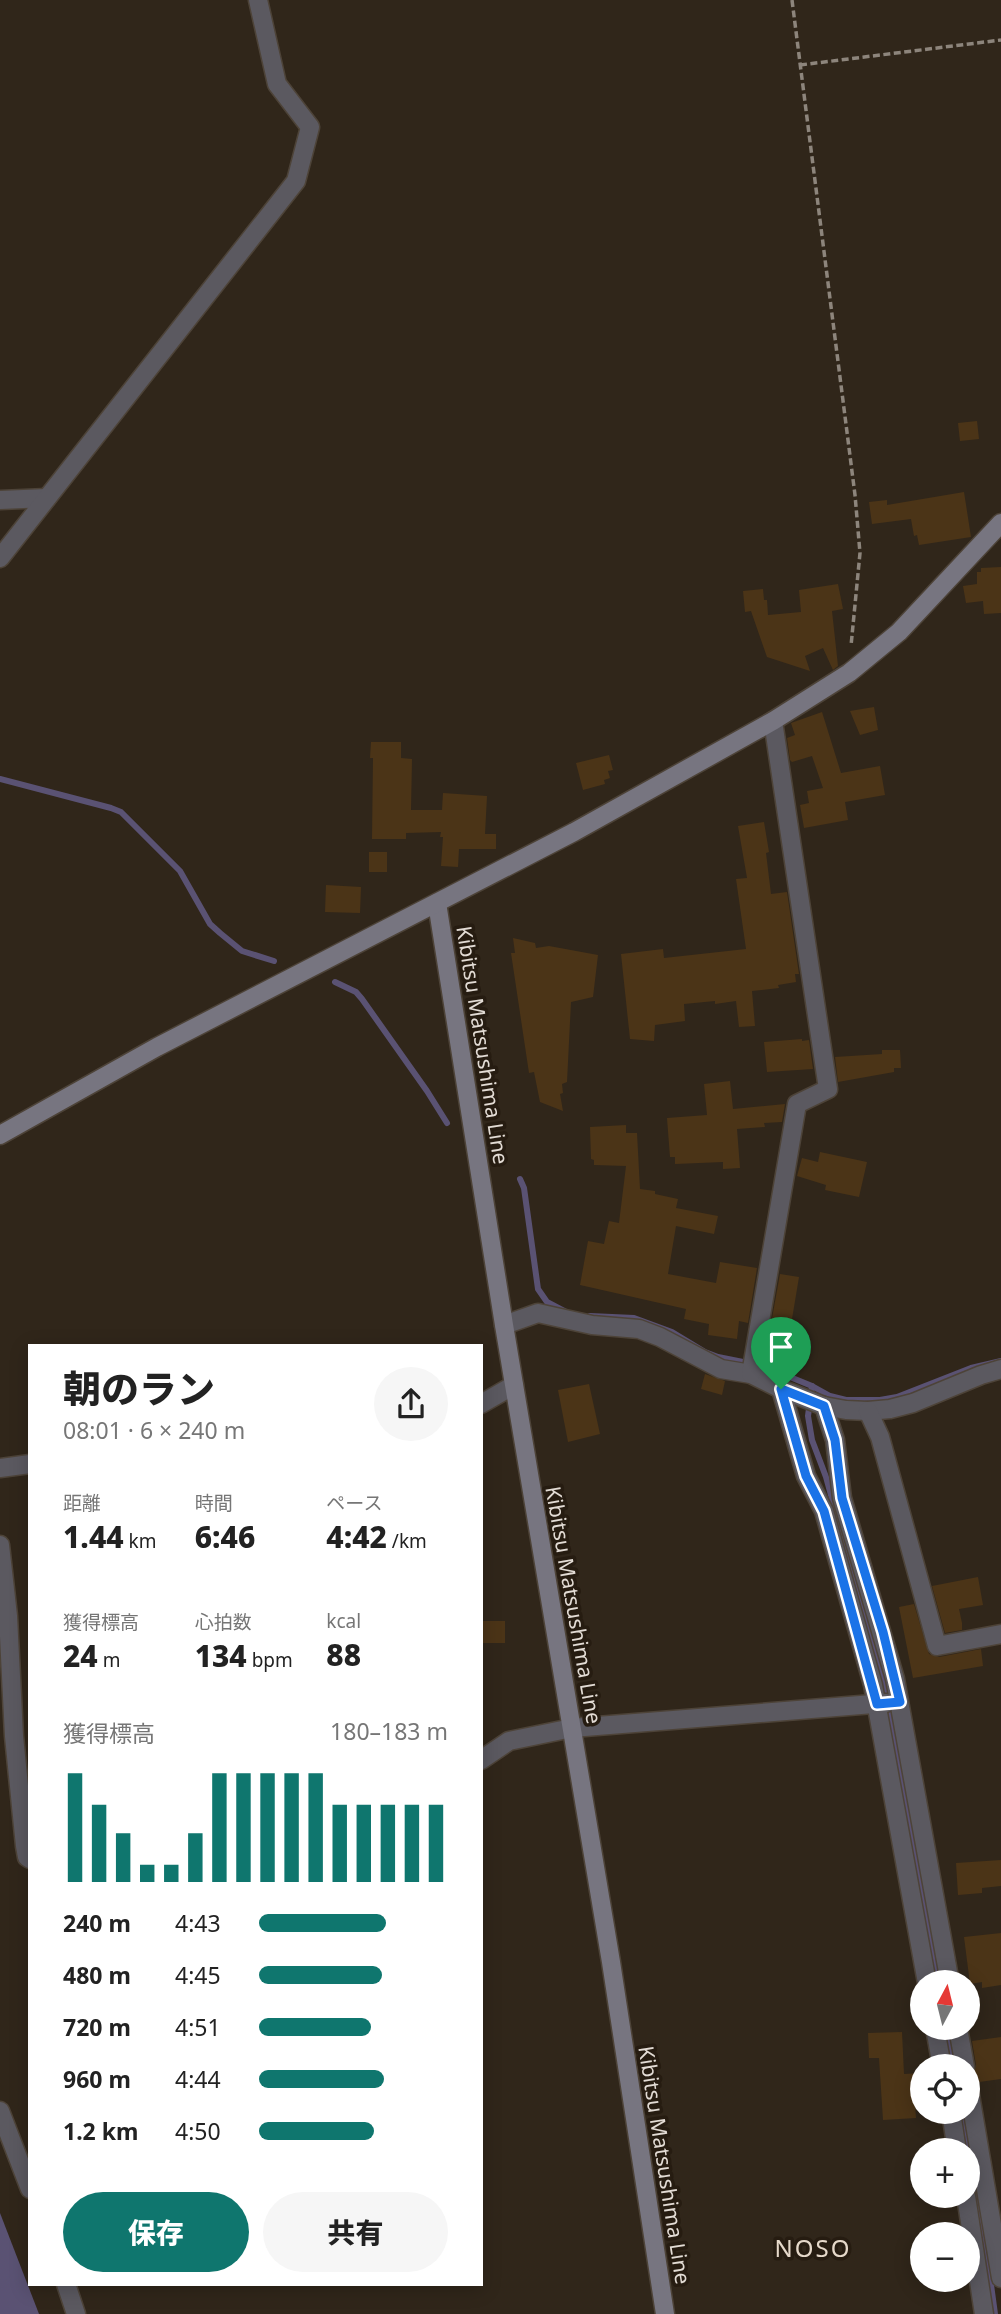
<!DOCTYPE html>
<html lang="ja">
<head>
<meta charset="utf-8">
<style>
  body { margin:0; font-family:"Noto Sans","Noto Sans JP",sans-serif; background:#f6f6f6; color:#222; height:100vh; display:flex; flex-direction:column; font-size:26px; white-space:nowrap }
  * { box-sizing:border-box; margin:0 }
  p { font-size:23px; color:#767676 }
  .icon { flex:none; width:38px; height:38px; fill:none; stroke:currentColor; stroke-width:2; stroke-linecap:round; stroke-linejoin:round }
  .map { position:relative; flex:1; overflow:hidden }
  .side { position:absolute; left:28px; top:1344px; width:455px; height:942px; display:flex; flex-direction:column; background:#fff; border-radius:0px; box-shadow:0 4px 18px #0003 }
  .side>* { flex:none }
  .needle { width:46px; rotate:7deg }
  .buttons { position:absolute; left:910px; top:1970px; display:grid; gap:14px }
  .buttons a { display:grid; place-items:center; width:70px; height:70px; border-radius:50%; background:#fff; box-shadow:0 4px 18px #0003; font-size:35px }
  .pin { position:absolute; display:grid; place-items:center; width:60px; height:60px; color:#fff; margin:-72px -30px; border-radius:50% 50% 50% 0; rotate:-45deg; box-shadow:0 0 7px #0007 }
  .pin .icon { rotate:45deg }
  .round { display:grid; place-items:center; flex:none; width:74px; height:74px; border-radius:37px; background:#f6f6f6 }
  .overview { display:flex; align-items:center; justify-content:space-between; height:119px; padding:0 35px }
  h1 { font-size:38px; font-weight:800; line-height:52px }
  .stats { display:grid; grid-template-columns:repeat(3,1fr); gap:10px; height:119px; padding:7px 35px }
  .stats div { display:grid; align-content:center }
  .stats b { font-size:30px; font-weight:800 }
  .stats small { font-size:19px; font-weight:400 }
  .stats p { font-size:19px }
  .chart { height:196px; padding:14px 35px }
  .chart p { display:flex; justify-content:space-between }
  .chart svg { width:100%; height:126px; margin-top:7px; stroke:#0f766e; stroke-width:6 }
  .cta { display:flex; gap:14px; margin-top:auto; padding:14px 35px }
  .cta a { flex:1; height:80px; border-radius:42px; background:#0f766e; color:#fff; font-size:28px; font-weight:800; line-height:80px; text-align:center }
  .cta a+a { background:#f6f6f6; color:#222 }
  ul { padding:0 35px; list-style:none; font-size:23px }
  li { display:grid; grid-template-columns:112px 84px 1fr; align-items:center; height:52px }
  li i { height:18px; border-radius:9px; background:#0f766e }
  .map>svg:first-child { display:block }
  .water { fill:#5a5273 }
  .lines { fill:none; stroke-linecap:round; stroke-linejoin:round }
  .stream { stroke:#5a5273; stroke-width:6 }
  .building { fill:#4b3417 }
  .minor-casing { stroke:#4d4338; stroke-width:21 }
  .secondary-casing { stroke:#4d4338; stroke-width:21 }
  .path { stroke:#8d857c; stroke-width:3.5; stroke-dasharray:7 3.5; stroke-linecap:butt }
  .minor { stroke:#5b5960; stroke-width:18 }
  .secondary { stroke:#777580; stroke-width:18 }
  .route-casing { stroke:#fff; stroke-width:14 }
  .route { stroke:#1a73e8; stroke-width:9 }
  .labels { text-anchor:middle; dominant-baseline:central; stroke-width:7; stroke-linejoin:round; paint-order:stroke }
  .street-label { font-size:21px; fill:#e3dcd5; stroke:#261c11 }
  .quarter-label { font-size:24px; letter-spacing:2px; fill:#e6d9ca; stroke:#261c11 }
</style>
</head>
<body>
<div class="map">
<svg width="1001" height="2314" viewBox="0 0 1001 2314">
  <rect width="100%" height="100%" fill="#30261a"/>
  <polygon class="water" points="0,2213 39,2314 0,2314"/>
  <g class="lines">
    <g class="stream">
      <polyline points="0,779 111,808 121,812 180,871 210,924 220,933 242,951 274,961"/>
      <polyline points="335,982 356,992 362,999 427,1091 447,1123"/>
      <polyline points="520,1179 524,1188 538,1289 547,1302 566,1312"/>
      <polyline points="590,1316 634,1318 672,1332 705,1352 718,1357 763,1366 812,1386 830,1396 846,1400 880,1400 897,1397 971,1368 1001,1361"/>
      <polyline points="812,1386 808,1416 812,1440 826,1477 883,1683 938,1983"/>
      <polyline points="946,2028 953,2067"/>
      <polyline points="961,2112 986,2248 995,2314"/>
    </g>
  </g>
  <g class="building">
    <polygon points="977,421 979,439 960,441 958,423"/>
    <polygon points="964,492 971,537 919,545 917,535 914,536 911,519 872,524 869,502 887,500 887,505"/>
    <polygon points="1001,567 1001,613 984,614 983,601 966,603 963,586 977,584 977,572 981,572 981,568"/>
    <polygon points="838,584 843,609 832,611 838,666 833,670 823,648 805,656 810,671 767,657 751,611 745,612 743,591 763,589 764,600 767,600 768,615 801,612 799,590"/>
    <polygon points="874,707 878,730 860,735 850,711"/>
    <polygon points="822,712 841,773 880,766 885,795 845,802 848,820 804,828 800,805 809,803 807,791 823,788 812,756 792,762 790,760 787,738 795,735 791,723"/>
    <polygon points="371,742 401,742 401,758 412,759 411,810 442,810 443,793 487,796 485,834 496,834 496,849 459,849 458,867 441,866 443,837 440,837 441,832 406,833 406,839 372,839 373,758 370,758"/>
    <polygon points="609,755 613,770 608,771 610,778 604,780 605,784 583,790 576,763"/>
    <polygon points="764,822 769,852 766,853 771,894 787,892 799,974 795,974 796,982 778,985 779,988 752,991 755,1026 739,1027 736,1001 715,1004 715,1001 684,1004 685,1021 655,1025 654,1041 630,1039 621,954 663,949 664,958 746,949 736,879 747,878 738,826"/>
    <rect x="369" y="852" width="18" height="20"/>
    <polygon points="326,885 361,887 360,913 325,912"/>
    <polygon points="513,938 535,943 536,948 549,946 598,955 593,997 571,1002 567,1082 562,1084 563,1093 560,1094 563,1111 540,1102 534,1072 529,1073 511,953 515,953"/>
    <polygon points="802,1039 802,1041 809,1040 813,1069 767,1072 764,1042"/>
    <polygon points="882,1050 900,1050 901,1068 894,1068 894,1072 838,1082 835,1057 882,1054"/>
    <polygon points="730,1081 733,1109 785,1104 782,1122 764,1123 765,1127 737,1129 740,1168 723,1169 723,1162 675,1164 675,1157 670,1157 667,1118 707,1115 704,1084"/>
    <polygon points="626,1125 626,1133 637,1133 640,1189 655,1191 655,1194 678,1199 676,1208 718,1216 714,1234 676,1226 668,1274 716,1283 720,1262 757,1268 748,1323 739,1321 737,1339 708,1335 709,1324 684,1319 686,1309 580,1285 588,1241 604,1244 609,1221 619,1223 626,1166 594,1165 594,1160 591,1159 590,1127"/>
    <polygon points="820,1152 867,1162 859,1197 825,1190 826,1185 797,1176 802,1158 818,1162"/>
    <polygon points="780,1274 799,1277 787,1349 767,1346"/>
    <polygon points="705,1374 725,1381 722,1395 701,1389"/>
    <polygon points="589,1384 600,1434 568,1442 558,1390"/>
    <polygon points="978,1577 983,1605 959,1609 962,1623 962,1630 945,1633 932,1586"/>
    <polygon points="914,1604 929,1654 939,1657 981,1649 983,1666 913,1678 899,1607"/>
    <rect x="481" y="1621" width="24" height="22"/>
    <polygon points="1001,1860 1001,1886 982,1888 982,1893 958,1895 956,1863"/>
    <polygon points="1001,1933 1001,1985 982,1988 982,1982 970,1984 964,1937"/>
    <polygon points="902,2032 904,2074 922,2073 922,2089 914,2090 916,2118 883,2120 879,2058 869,2058 868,2033"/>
    <polygon points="1001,2037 1001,2079 979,2082 974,2074 976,2065 972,2041"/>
  </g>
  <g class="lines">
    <g class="minor-casing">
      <g id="minor">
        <polyline points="0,500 47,498"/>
        <polyline points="0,558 296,181 310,127 277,84 258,0"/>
        <polyline points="504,1325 538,1313 592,1325 639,1329 660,1337 721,1369 751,1374 781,1389 824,1406 846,1410 868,1411 890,1409 913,1403 981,1375 1001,1369"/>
        <polyline points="751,1374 797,1104 828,1089 773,721"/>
        <polyline points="781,1389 806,1476 824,1511 873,1685 927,1983"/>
        <polyline points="481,1404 514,1385"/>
        <polyline points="824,1406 835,1440 842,1498 895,1679 950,1983"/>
        <polyline points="868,1411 880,1437 937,1646 1001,1634"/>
        <polyline points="0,1468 30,1464"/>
        <polyline points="0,1545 8,1616 14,1736 25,1846 27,1857 30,1859"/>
        <polyline points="481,1760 509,1741 572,1728 886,1703"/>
        <polyline points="935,2028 942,2067"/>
        <polyline points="958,2028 965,2067"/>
        <polyline points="968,2083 1001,2278"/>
        <polyline points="0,2111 30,2189"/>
        <polyline points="951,2112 957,2151"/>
        <polyline points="966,2196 984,2314"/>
        <polyline points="66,2284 76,2314"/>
      </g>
    </g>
    <g class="secondary-casing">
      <g id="secondary">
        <polyline points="437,903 504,1325 611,1962 665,2314"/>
        <polyline points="0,1135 157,1047 574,832 773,721 849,673 899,632 1001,523"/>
      </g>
    </g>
    <g class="path">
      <polyline points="792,0 855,495 860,553 851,646"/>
      <polyline points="800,65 1001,40"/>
    </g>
    <use href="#minor" class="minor"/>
    <use href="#secondary" class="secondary"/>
  </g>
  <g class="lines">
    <g class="route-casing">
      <polygon id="route" points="781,1389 824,1406 835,1440 842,1498 883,1632 900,1702 877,1704 824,1511 806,1476"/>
    </g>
    <use href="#route" class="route"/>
  </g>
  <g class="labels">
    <g class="street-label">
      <text transform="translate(483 1045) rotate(81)">Kibitsu Matsushima Line</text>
      <text transform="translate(574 1605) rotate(80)">Kibitsu Matsushima Line</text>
      <text transform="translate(665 2165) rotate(81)">Kibitsu Matsushima Line</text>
    </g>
    <g class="quarter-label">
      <text x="813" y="2247">NOSO</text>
    </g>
  </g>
</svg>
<div class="buttons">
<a><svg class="needle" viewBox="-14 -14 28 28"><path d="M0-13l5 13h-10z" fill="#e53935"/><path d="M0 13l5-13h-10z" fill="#767676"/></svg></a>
<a><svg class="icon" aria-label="locate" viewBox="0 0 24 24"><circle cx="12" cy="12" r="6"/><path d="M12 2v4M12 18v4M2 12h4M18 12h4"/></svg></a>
<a>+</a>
<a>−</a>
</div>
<div class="pin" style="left:781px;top:1389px;background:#1e9e55"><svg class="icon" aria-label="arrive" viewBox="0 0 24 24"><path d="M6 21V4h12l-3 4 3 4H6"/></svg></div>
<section class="side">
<div class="overview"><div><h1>朝のラン</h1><p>08:01 · 6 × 240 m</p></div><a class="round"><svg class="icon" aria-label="share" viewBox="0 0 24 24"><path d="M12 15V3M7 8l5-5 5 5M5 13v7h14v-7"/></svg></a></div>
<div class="stats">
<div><p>距離</p><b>1.44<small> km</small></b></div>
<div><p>時間</p><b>6:46</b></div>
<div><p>ペース</p><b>4:42<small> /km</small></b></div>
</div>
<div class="stats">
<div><p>獲得標高</p><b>24<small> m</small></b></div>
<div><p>心拍数</p><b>134<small> bpm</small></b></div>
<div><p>kcal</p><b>88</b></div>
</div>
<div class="chart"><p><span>獲得標高</span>180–183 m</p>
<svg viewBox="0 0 160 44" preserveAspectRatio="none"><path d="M5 44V6M15 44V17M25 44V27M35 44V38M45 44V38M55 44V27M65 44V6M75 44V6M85 44V6M95 44V6M105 44V6M115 44V17M125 44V17M135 44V17M145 44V17M155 44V17"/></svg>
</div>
<ul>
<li><b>240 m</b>4:43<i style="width:67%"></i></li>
<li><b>480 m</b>4:45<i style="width:65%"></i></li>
<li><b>720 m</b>4:51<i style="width:59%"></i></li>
<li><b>960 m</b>4:44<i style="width:66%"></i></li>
<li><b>1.2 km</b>4:50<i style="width:61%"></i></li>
</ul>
<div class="cta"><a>保存</a><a>共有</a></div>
</section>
</div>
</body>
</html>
